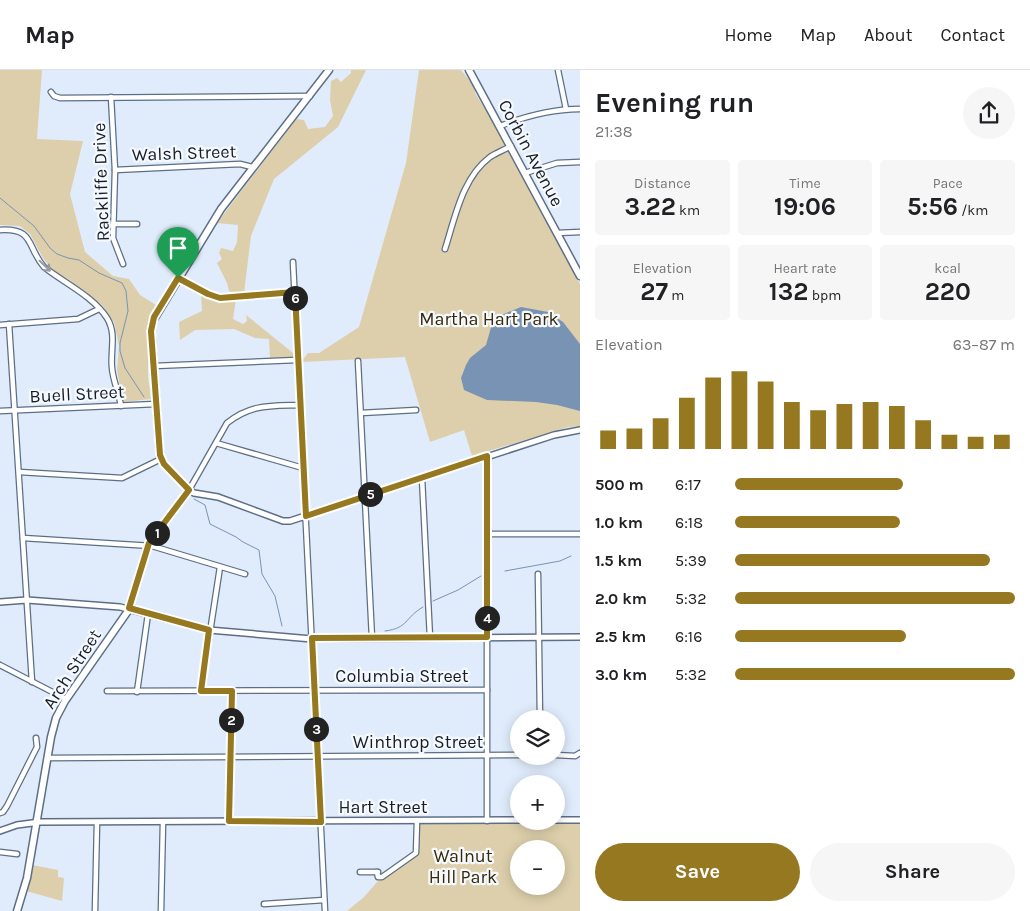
<!DOCTYPE html>
<html lang="en">
<head>
<meta charset="utf-8">
<style>
  body { margin:0; font-family:Karla,sans-serif; background:#f6f6f6; color:#202124; height:100vh; display:flex; flex-direction:column; font-size:19px; white-space:nowrap }
  * { box-sizing:border-box; margin:0 }
  p { font-size:16px; color:#757577 }
  .icon { flex:none; width:28px; height:28px; fill:none; stroke:currentColor; stroke-width:2; stroke-linecap:round; stroke-linejoin:round }
  .map { position:relative; flex:1; overflow:hidden }
  .details { display:flex; flex-direction:column; background:#fff; width:450px }
  .details>* { flex:none }
  .controls { position:absolute; left:510px; top:640px; display:grid; gap:10px }
  .controls a { display:grid; place-items:center; width:55px; height:55px; border-radius:50%; background:#fff; box-shadow:0 2px 12px #0003; font-size:25px }
  .pin { position:absolute; display:grid; place-items:center; width:42px; height:42px; color:#fff; margin:-51px -21px; border-radius:50% 50% 50% 0; rotate:-45deg; box-shadow:0 0 5px #0007 }
  .pin .icon { rotate:45deg }
  .km { position:absolute; width:25px; height:25px; margin:-12px; border-radius:50%; background:#222; color:#fff; font-size:14px; line-height:25px; text-align:center }
  .round { display:grid; place-items:center; flex:none; width:52px; height:52px; border-radius:26px; background:#f6f6f6 }
  .headline { display:flex; align-items:center; justify-content:space-between; height:85px; padding:0 15px }
  h1 { font-size:28px; font-weight:700; line-height:38px }
  .metrics { display:grid; grid-template-columns:repeat(3,1fr); gap:8px; height:85px; padding:5px 15px }
  .metrics div { display:grid; align-content:center; border-radius:5px; background:#f6f6f6; text-align:center }
  .metrics b { font-size:25px; font-weight:700 }
  .metrics small { font-size:14px; font-weight:400 }
  .metrics p { font-size:14px }
  .chart { height:140px; padding:10px 15px }
  .chart p { display:flex; justify-content:space-between }
  .chart svg { width:100%; height:90px; margin-top:5px; stroke:#957820; stroke-width:6 }
  .button { display:flex; gap:10px; margin-top:auto; padding:10px 15px }
  .button a { flex:1; height:58px; border-radius:30px; background:#957820; color:#fff; font-size:20px; font-weight:700; line-height:58px; text-align:center }
  .button a+a { background:#f6f6f6; color:#202124 }
  ul { padding:0 15px; list-style:none; font-size:16px }
  li { display:grid; grid-template-columns:80px 60px 1fr; align-items:center; height:38px }
  li i { height:12px; border-radius:6px; background:#957820 }
  header { display:flex; align-items:center; gap:30px; box-sizing:border-box; height:70px; padding:0 25px; background:#fff; border-bottom:1px solid #e0e0e0 }
  header strong { font-size:24px }
  nav { display:flex; gap:28px; margin-inline-start:auto; font-size:18px }
  main { display:flex; flex:1; min-height:0 }
  .map>svg:first-child { display:block }
  .green { fill:#ddcfab; fill-rule:evenodd }
  .water { fill:#7993b4 }
  .lines { fill:none; stroke-linecap:round; stroke-linejoin:round }
  .stream { stroke:#7993b4; stroke-width:1 }
  .minor-casing { stroke:#5d6f85; stroke-width:7 }
  .tertiary-casing { stroke:#5d6f85; stroke-width:8 }
  .secondary-casing { stroke:#5d6f85; stroke-width:9 }
  .minor { stroke:#fff; stroke-width:4.5 }
  .tertiary { stroke:#fff; stroke-width:5 }
  .secondary { stroke:#fff; stroke-width:6 }
  .oneway { stroke:#979a9e }
  .route-casing { stroke:#fff; stroke-width:10 }
  .route { stroke:#957820; stroke-width:6 }
  .labels { text-anchor:middle; dominant-baseline:central; stroke-width:4.5; stroke-linejoin:round; paint-order:stroke }
  .street-label { font-size:18px; fill:#171e27; stroke:#f5f9fe }
  .park-label { font-size:18px; fill:#352906; stroke:#f5f9fe }
</style>
</head>
<body>
<header>
<strong>Map</strong>
<nav><a>Home</a><a>Map</a><a>About</a><a>Contact</a></nav>
</header>
<main>
<div class="map">
<svg width="580" height="841" viewBox="0 0 580 841">
  <rect width="100%" height="100%" fill="#e0ecfc"/>
  <g class="green">
    <polygon points="0,0 42,0 37,69 83,71 70,124 85,182 113,206 129,209 140,225 156,235 148,255 148,306 151,329 123,332 117,300 119,276 114,252 102,235 69,210 54,202 43,188 30,164 20,156 0,155"/>
    <polygon points="351,0 366,0 338,57 274,109 251,166 244,223 237,224 229,221 227,213 217,193 222,189 219,183 221,178 233,181 237,172 238,155 217,153 296,49 304,50 308,59 325,57 333,46 330,30 331,11 337,8 341,12 351,3"/>
    <polygon points="419,0 461,0 475,17 475,23 493,52 580,214 580,356 568,357 472,386 464,360 430,372 405,287 301,292 308,283 319,283 359,257 406,93"/>
    <polygon points="201,224 217,231 236,229 233,249 243,254 247,251 246,245 293,283 295,283 294,287 270,289 269,269 255,268 234,259 195,260 180,270 179,252 202,241"/>
    <path d="M 580,752 L 580,841 L 347,841 L 364,827 L 378,811 L 416,786 L 419,753 ZM 519,779 L 556,779 L 556,816 L 519,816 Z"/>
    <polygon points="32,795 58,800 58,807 64,808 62,831 26,821"/>
  </g>
  <polygon class="water" points="521,237 548,242 563,252 580,274 580,341 557,335 536,332 487,330 464,320 461,308 466,295 470,288 486,275 492,254 501,245"/>
  <g class="lines">
    <g class="stream">
      <polyline points="0,128 34,156 50,178 57,184 68,188 79,190 99,203 122,213 126,221 128,241 120,273 120,281 125,298 144,327"/>
      <polyline points="194,429 205,435 210,454 236,467 243,472 259,480 262,504 275,526 282,556"/>
      <polyline points="505,501 560,491 571,486"/>
      <polyline points="433,531 458,520 481,506"/>
      <path d="M 385,561 C 409,558 404,548 423,537"/>
    </g>
    <g class="minor-casing">
      <g id="minor">
        <polyline points="558,0 566,39"/>
        <polyline points="51,22 54,26 60,28 310,26"/>
        <polyline points="111,27 115,100 113,168 123,194"/>
        <path d="M 500,56 C 526,46 552,39 580,39"/>
        <polyline points="115,100 240,94 252,97"/>
        <polyline points="525,103 557,93 580,92"/>
        <polyline points="113,154 137,154"/>
        <path d="M 0,160 C 35,158 26,176 44,197 C 64,213 93,226 107,248 C 117,264 110,281 112,298 C 113,311 119,323 121,336"/>
        <polyline points="557,163 580,162"/>
        <path d="M 445,179 C 455,148 462,108 490,87 C 496,83 504,80 511,76"/>
        <polyline points="293,192 325,841"/>
        <polyline points="178,208 208,224 220,228 295,222"/>
        <polyline points="9,254 32,612"/>
        <polyline points="0,255 78,249 99,239"/>
        <polyline points="358,291 372,568"/>
        <polyline points="154,296 297,290"/>
        <polyline points="0,341 156,334"/>
        <polyline points="361,343 416,340"/>
        <polyline points="216,373 303,398"/>
        <polyline points="487,386 487,751"/>
        <polyline points="19,402 122,408 161,389"/>
        <polyline points="422,408 430,568"/>
        <path d="M 189,420 L 227,353 C 251,334 270,336 300,335"/>
        <polyline points="487,464 580,464"/>
        <polyline points="23,468 152,476 245,504"/>
        <polyline points="538,504 540,649"/>
        <polyline points="0,595 66,629"/>
        <polyline points="107,621 487,620"/>
        <polyline points="201,621 220,497"/>
        <polyline points="137,622 148,544"/>
        <polyline points="556,685 575,686 580,683"/>
        <polyline points="48,688 519,685"/>
        <polyline points="0,743 3,742 7,736 37,677 36,668"/>
        <polyline points="229,751 232,621"/>
        <polyline points="0,782 17,784"/>
        <polyline points="360,802 378,802"/>
        <polyline points="377,802 378,807 382,807 416,783 417,751"/>
        <polyline points="264,834 324,830"/>
        <polyline points="95,841 97,752"/>
        <polyline points="161,841 163,752"/>
      </g>
    </g>
    <g class="tertiary-casing">
      <g id="tertiary">
        <polyline points="189,420 194,423 218,427 283,451 290,451 554,365 580,360"/>
        <polyline points="0,532 27,530 120,537 209,560 312,569 580,567"/>
        <polyline points="556,750 580,750"/>
        <polyline points="0,761 17,755 40,752 519,750"/>
      </g>
    </g>
    <g class="secondary-casing">
      <g id="secondary">
        <polyline points="469,0 580,206"/>
        <polyline points="17,841 27,808 51,667 56,648 65,631 128,541 149,473 189,420 164,394 160,386 151,260 153,251 221,139 329,0"/>
      </g>
    </g>
    <use href="#minor" class="minor"/>
    <use href="#tertiary" class="tertiary"/>
    <use href="#secondary" class="secondary"/>
  </g>
  <defs><path id="oneway-shaft" d="M-6 0H5M1.5-3L5.5 0L1.5 3" fill="none" stroke-width="1.6" stroke-linecap="round" stroke-linejoin="round" transform="scale(1.25)"/></defs>
  <use class="oneway" href="#oneway-shaft" transform="translate(45 196) rotate(44)"/>
  <g class="lines">
    <g class="route-casing">
      <polygon id="route" points="178,208 208,224 220,228 295,222 306,446 487,386 487,567 312,568 321,752 229,751 232,621 201,621 209,560 129,538 149,473 189,420 164,394 160,385 151,261 154,247"/>
    </g>
    <use href="#route" class="route"/>
  </g>
  <g class="labels">
    <g class="street-label">
      <text transform="translate(184 83) rotate(-2)">Walsh Street</text>
      <text transform="translate(531 83) rotate(62)">Corbin Avenue</text>
      <text transform="translate(101 112) rotate(-92)">Rackliffe Drive</text>
      <text transform="translate(77 324) rotate(-3)">Buell Street</text>
      <text transform="translate(72 599) rotate(-57)">Arch Street</text>
      <text x="402" y="606">Columbia Street</text>
      <text x="418" y="672">Winthrop Street</text>
      <text x="383" y="737">Hart Street</text>
    </g>
    <g class="park-label">
      <text x="489" y="249">Martha Hart Park</text>
      <text x="463" y="786">Walnut<tspan x="463" dy="21">Hill Park</tspan></text>
    </g>
  </g>
</svg>
<div class="controls">
<a><svg class="icon" aria-label="layers" viewBox="0 0 24 24"><path d="M12 4l9 5-9 5-9-5zM3 14l9 5 9-5"/></svg></a>
<a>+</a>
<a>−</a>
</div>
<div class="pin" style="left:178px;top:208px;background:#1e9e55"><svg class="icon" aria-label="arrive" viewBox="0 0 24 24"><path d="M6 21V4h12l-3 4 3 4H6"/></svg></div>
<b class="km" style="left:157px;top:463px">1</b>
<b class="km" style="left:231px;top:650px">2</b>
<b class="km" style="left:316px;top:659px">3</b>
<b class="km" style="left:487px;top:548px">4</b>
<b class="km" style="left:370px;top:424px">5</b>
<b class="km" style="left:295px;top:228px">6</b>
</div>
<section class="details">
<div class="headline"><div><h1>Evening run</h1><p>21:38</p></div><a class="round"><svg class="icon" aria-label="share" viewBox="0 0 24 24"><path d="M12 15V3M7 8l5-5 5 5M5 13v7h14v-7"/></svg></a></div>
<div class="metrics">
<div><p>Distance</p><b>3.22<small> km</small></b></div>
<div><p>Time</p><b>19:06</b></div>
<div><p>Pace</p><b>5:56<small> /km</small></b></div>
</div>
<div class="metrics">
<div><p>Elevation</p><b>27<small> m</small></b></div>
<div><p>Heart rate</p><b>132<small> bpm</small></b></div>
<div><p>kcal</p><b>220</b></div>
</div>
<div class="chart"><p><span>Elevation</span>63–87 m</p>
<svg viewBox="0 0 160 44" preserveAspectRatio="none"><path d="M5 44V35M15 44V34M25 44V29M35 44V19M45 44V9M55 44V6M65 44V11M75 44V21M85 44V25M95 44V22M105 44V21M115 44V23M125 44V30M135 44V37M145 44V38M155 44V37"/></svg>
</div>
<ul>
<li><b>500 m</b>6:17<i style="width:60%"></i></li>
<li><b>1.0 km</b>6:18<i style="width:59%"></i></li>
<li><b>1.5 km</b>5:39<i style="width:91%"></i></li>
<li><b>2.0 km</b>5:32<i style="width:100%"></i></li>
<li><b>2.5 km</b>6:16<i style="width:61%"></i></li>
<li><b>3.0 km</b>5:32<i style="width:100%"></i></li>
</ul>
<div class="button"><a>Save</a><a>Share</a></div>
</section>
</main>
</body>
</html>
